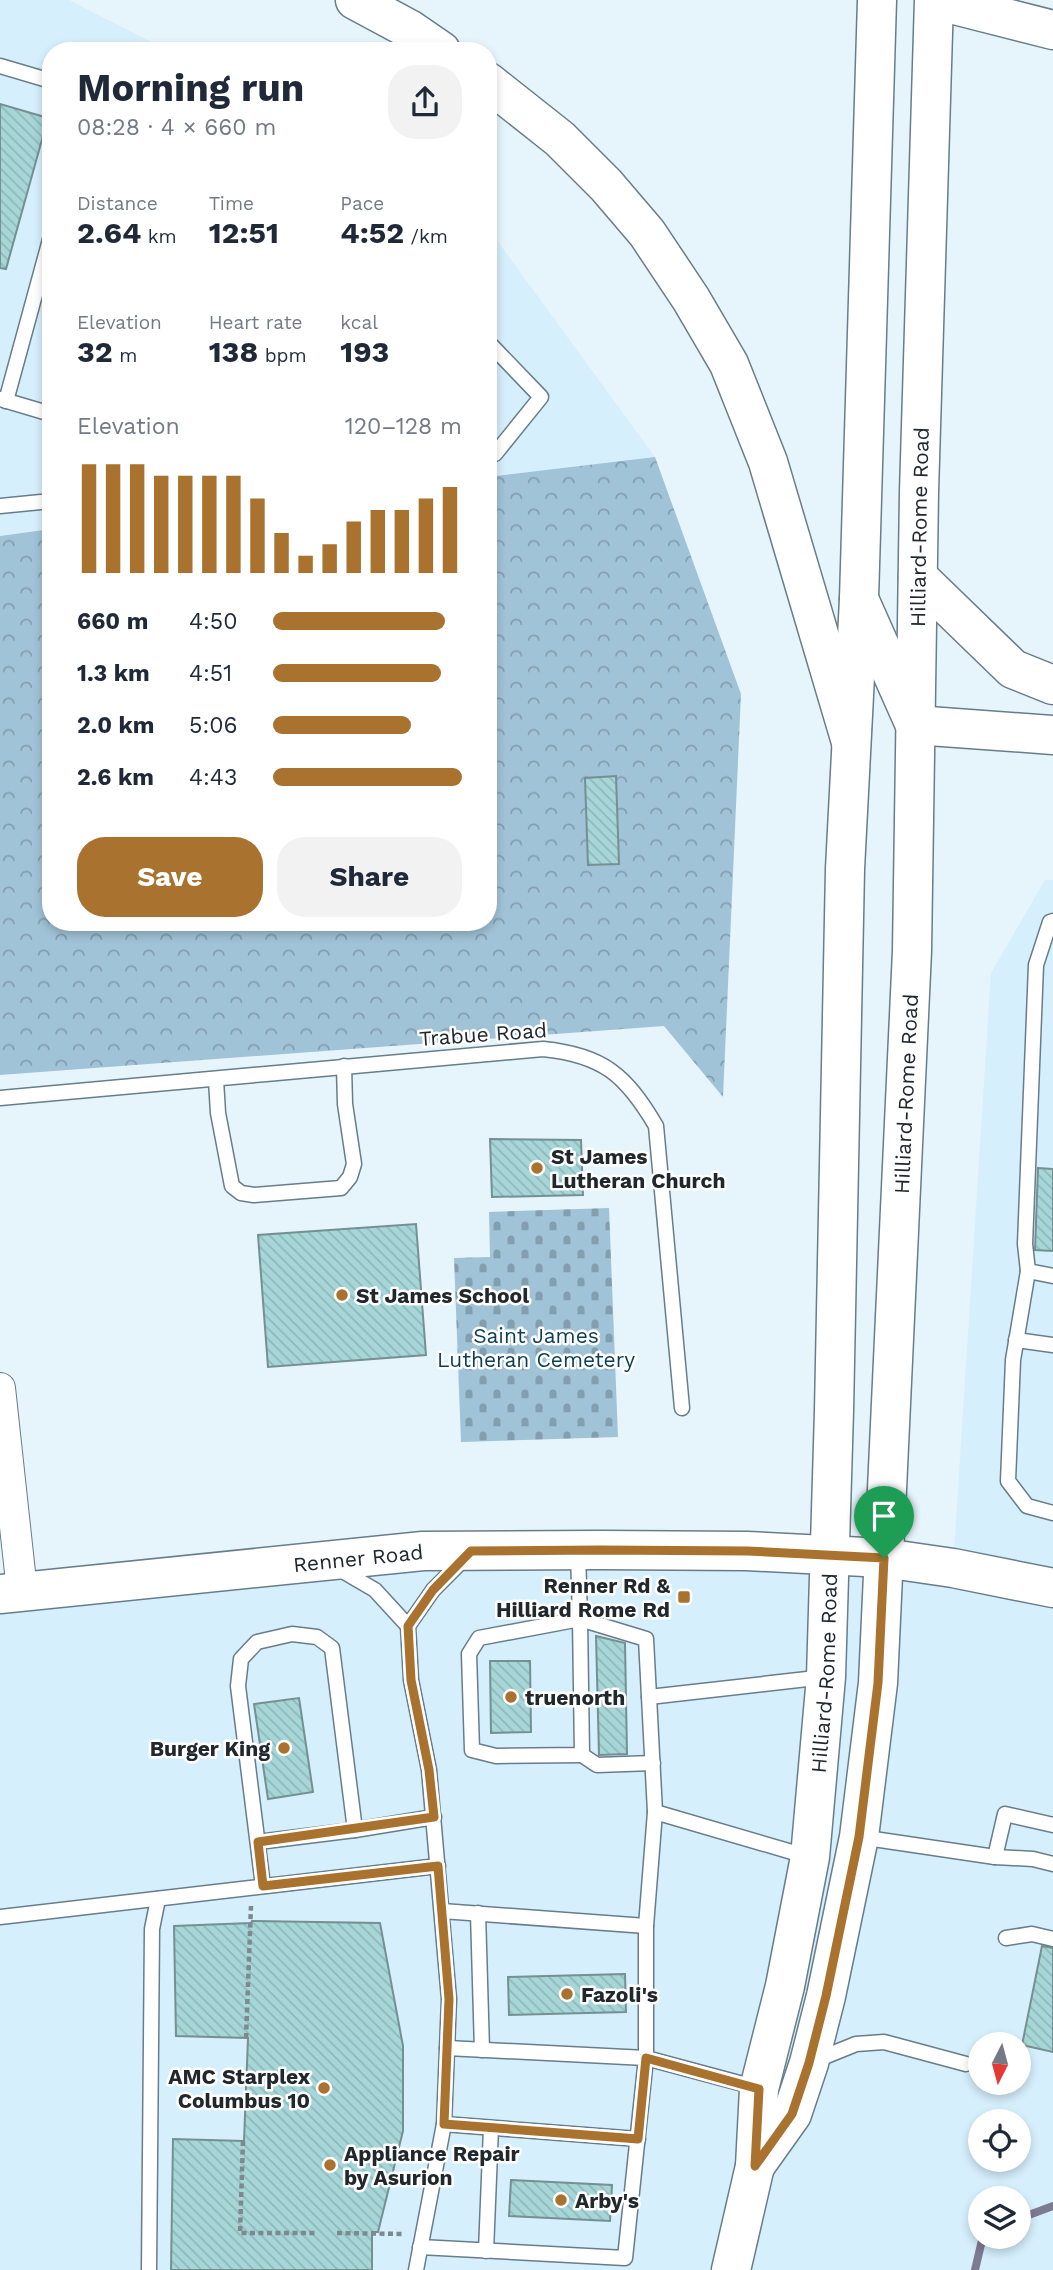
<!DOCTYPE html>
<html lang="en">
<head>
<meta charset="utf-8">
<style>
  body { margin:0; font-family:"Work Sans",sans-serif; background:#f2f2f3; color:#1f2937; height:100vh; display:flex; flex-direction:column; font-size:26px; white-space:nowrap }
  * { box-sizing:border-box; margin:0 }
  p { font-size:23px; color:#747a83 }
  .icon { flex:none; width:38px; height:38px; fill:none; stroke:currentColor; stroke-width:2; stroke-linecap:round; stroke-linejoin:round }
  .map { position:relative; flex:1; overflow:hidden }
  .side { position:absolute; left:42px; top:42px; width:455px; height:889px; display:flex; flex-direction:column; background:#fff; border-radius:28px; box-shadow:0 4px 10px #0003 }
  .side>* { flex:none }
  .needle { width:46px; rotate:186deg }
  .buttons { position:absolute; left:968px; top:2032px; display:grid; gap:14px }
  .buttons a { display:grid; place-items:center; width:63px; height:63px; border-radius:50%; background:#fff; box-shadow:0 4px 10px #0003; font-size:35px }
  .pin { position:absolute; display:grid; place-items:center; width:60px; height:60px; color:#fff; margin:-72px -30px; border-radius:50% 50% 50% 0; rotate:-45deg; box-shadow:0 0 7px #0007 }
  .pin .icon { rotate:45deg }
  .round { display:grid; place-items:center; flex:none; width:74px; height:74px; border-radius:28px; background:#f2f2f3 }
  .head { display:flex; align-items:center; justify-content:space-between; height:119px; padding:0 35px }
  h1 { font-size:38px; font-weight:700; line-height:52px }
  .stats { display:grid; grid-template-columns:repeat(3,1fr); gap:10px; height:119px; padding:7px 35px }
  .stats div { display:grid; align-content:center }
  .stats b { font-size:30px; font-weight:700 }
  .stats small { font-size:19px; font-weight:400 }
  .stats p { font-size:19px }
  .chart { height:196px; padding:14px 35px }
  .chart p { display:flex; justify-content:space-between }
  .chart svg { width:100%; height:126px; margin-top:7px; stroke:#a9722e; stroke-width:6 }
  .cta { display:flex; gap:14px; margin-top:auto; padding:14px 35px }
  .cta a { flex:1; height:80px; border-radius:28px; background:#a9722e; color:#fff; font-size:28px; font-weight:700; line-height:80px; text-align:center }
  .cta a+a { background:#f2f2f3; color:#1f2937 }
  ul { padding:0 35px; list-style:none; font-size:23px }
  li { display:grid; grid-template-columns:112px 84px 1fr; align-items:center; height:52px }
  li i { height:18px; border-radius:9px; background:#a9722e }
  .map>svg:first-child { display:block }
  .built { fill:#d6effd; fill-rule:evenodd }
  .forest { fill:url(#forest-crowns) }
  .cemetery { fill:url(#cemetery-stones) }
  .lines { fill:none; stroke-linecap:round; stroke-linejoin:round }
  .stream { stroke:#7f7a93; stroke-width:8 }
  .building { fill:url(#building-back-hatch); stroke:#759092; stroke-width:2 }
  .service-casing { stroke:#687d89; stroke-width:17 }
  .minor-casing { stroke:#687d89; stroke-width:32 }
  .secondary-casing { stroke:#687d89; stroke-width:41 }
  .primary-casing { stroke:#687d89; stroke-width:41 }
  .motorway-casing { stroke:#687d89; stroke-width:41 }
  .path { stroke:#7e888f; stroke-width:4.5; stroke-dasharray:5 3.5; stroke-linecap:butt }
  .service { stroke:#fff; stroke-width:14 }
  .minor { stroke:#fff; stroke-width:30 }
  .secondary { stroke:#fff; stroke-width:38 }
  .primary { stroke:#fff; stroke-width:38 }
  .motorway { stroke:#fff; stroke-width:38 }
  .route-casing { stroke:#fff; stroke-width:14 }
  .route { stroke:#a9722e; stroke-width:9 }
  .poi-dot { fill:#a9722e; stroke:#fefefe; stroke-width:2.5 }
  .labels { text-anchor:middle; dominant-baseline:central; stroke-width:5; stroke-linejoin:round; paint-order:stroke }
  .street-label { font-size:21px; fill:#20282d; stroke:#fefefe }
  .poi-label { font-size:21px; font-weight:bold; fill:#20282d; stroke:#fefefe; text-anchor:start }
  .park-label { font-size:21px; fill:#0b3d54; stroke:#fefefe }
</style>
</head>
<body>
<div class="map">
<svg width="1053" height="2270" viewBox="0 0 1053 2270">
  <defs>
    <pattern id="forest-crowns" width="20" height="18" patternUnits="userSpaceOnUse" patternTransform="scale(1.75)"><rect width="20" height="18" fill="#a1c3d7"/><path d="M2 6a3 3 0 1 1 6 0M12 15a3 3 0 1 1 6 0" fill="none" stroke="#839eaf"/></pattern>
    <pattern id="cemetery-stones" width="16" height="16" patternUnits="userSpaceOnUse" patternTransform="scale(1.75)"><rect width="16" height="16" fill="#a1c3d7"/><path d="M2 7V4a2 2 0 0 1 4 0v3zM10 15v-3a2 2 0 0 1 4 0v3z" fill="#839eaf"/></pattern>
    <pattern id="building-back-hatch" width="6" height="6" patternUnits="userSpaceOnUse" patternTransform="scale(1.75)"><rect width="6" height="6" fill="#a6d6d8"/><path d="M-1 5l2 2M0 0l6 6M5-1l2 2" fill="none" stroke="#8fb8ba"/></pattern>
  </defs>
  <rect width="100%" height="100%" fill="#e6f4fc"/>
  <g class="built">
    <polygon points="0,0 69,0 169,51 51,51 51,529 0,536"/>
    <polygon points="488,228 655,457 488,477"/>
    <path d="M 1045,880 L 1053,880 L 1053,2270 L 0,2270 L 0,1594 L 324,1560 L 953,1568 L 991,973 ZM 980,2044 L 1018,2044 L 1018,2082 L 980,2082 ZM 980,2121 L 1018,2121 L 1018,2160 L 980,2160 ZM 980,2198 L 1018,2198 L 1018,2236 L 980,2236 Z"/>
  </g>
  <polygon class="forest" points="655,457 741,694 723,1097 664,1026 0,1075 0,536 51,529 51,922 488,922 488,477"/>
  <polygon class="cemetery" points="609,1208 618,1437 461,1442 454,1258 490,1257 489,1212"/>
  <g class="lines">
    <g class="stream">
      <polyline points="1018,2219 1053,2206"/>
      <polyline points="975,2270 983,2236"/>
    </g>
  </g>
  <g class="building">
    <polygon points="0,104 48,118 6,269 0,268"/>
    <polygon points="616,776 619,864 588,865 585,778"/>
    <polygon points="490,1139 581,1140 583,1195 492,1197"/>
    <polygon points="1038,1168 1053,1169 1053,1251 1035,1250"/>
    <polygon points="416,1224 426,1355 268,1367 258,1235"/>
    <polygon points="596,1636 625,1643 627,1754 599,1755"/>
    <polygon points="490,1661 530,1661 531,1732 491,1733"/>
    <polygon points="299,1698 313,1792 268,1799 254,1704"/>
    <polygon points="252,1921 380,1923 403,2046 403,2131 378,2232 372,2232 372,2270 171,2270 173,2139 244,2141 248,2038 176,2036 174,1926 251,1923"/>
    <polygon points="1042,1946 1053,1948 1053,2052 1022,2045"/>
    <polygon points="625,1974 626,2012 509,2015 508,1977"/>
    <polygon points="511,2180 612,2185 610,2221 509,2216"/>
  </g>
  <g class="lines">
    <g class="service-casing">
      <g id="service">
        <polyline points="0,66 51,81"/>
        <polyline points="0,399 51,414"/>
        <polyline points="6,401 51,236"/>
        <polyline points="488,455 495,454 541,397 491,345"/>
        <polyline points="0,506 51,501"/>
        <polyline points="216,1080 218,1113 232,1186 241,1193 254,1195 341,1188 350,1177 354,1164 345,1104 344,1066"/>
        <path d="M 0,1098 C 181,1083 362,1064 543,1049 C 603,1055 626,1075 656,1126 L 682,1408"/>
        <polyline points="1028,1271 1025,1244 1036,965 1050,922 1053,921"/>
        <polyline points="1053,1276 1028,1271 1013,1360 1008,1481 1027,1506 1053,1513"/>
        <polyline points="1016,1340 1053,1345"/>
        <polyline points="339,1569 375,1590 408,1626"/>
        <polygon points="580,1619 582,1755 496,1756 472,1750 469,1654 479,1638"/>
        <polyline points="408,1626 411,1680 429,1770 449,1999 444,2124 416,2270"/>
        <polyline points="408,1626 433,1590 465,1558"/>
        <polyline points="649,1697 825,1677"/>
        <polyline points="582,1755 597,1765 653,1763"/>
        <polyline points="655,1812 809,1857"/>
        <polyline points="860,1837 995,1857 1005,1814 1053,1825"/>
        <polyline points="258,1842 355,1830"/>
        <polyline points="995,1857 1033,1859 1053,1864"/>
        <polyline points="263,1886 238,1686 241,1659 257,1642 292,1634 317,1637 332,1648 355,1830 434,1817"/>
        <polyline points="442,1911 646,1926"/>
        <polyline points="478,1913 482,2050"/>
        <polyline points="0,1917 438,1866"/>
        <polyline points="1006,1938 1032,1934 1053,1939"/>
        <polyline points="447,2048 646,2058 758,2088"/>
        <polyline points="814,2061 856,2044 884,2042 966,2064"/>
        <polyline points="444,2124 638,2139"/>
        <polyline points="420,2247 625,2258 646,2058 646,1926 655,1812 646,1639 580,1619 578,1552"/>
        <polyline points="486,2251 491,2128"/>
        <polyline points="149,2270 152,1929 158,1899"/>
      </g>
    </g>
    <g class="minor-casing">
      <polyline id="minor" points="0,1388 22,1591"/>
    </g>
    <g class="secondary-casing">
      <g id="secondary">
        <path id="s1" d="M 0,1594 L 423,1551 L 600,1550 L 747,1551 L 884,1558 L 953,1568 L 1053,1588"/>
      </g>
    </g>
    <g class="primary-casing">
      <g id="primary">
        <path id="s2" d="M 755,2166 L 792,2114 L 809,2063 L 826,1996 L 859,1837 L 878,1683 L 912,951 L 919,492 L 934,0"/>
        <path id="s3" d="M 731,2270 L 755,2166 L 759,2089 L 785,1986 L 810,1857 L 826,1677 L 834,1411 L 845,869 L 859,599 L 877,0"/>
      </g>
    </g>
    <g class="motorway-casing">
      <g id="motorway">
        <polyline points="355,0 409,29 441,51"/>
        <polyline points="935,0 1053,30"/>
        <polyline points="488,82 560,139 606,185 647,233 691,299 729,364 768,462 851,742"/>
        <polyline points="918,577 1013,669 1053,685"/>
        <polyline points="859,599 915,725 1053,735"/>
      </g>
    </g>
    <g class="path">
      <polyline points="246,2038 251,1906"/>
      <polyline points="243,2141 240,2233 316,2233"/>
      <polyline points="337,2233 405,2234"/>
    </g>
    <use href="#service" class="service"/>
    <use href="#minor" class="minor"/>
    <use href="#secondary" class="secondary"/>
    <use href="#primary" class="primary"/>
    <use href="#motorway" class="motorway"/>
  </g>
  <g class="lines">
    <g class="route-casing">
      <polygon id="route" points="600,1550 747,1551 884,1558 878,1683 859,1837 826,1996 809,2063 792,2114 755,2166 759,2089 646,2058 638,2139 444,2124 449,1999 438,1866 263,1886 258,1842 434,1817 429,1770 411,1680 408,1626 433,1590 471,1551"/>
    </g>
    <use href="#route" class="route"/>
  </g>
  <g class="poi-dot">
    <circle cx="537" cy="1168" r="7"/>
    <circle cx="342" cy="1295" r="7"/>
    <rect x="677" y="1590" width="14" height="14" rx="3.5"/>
    <circle cx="511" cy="1697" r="7"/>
    <circle cx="284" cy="1748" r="7"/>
    <circle cx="567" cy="1994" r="7"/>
    <circle cx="324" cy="2088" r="7"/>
    <circle cx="330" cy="2165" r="7"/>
    <circle cx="561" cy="2200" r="7"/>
  </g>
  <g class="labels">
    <g class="street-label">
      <text stroke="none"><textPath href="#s2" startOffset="1661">Hilliard-Rome Road</textPath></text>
      <text transform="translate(483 1034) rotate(-4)">Trabue Road</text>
      <text stroke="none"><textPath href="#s2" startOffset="1094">Hilliard-Rome Road</textPath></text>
      <text stroke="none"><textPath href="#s1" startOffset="360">Renner Road</textPath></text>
      <text stroke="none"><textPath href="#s3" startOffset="606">Hilliard-Rome Road</textPath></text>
    </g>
    <g class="poi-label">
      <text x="551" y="1156">St James<tspan x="551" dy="24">Lutheran Church</tspan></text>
      <text x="356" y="1295">St James School</text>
      <text x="670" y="1585" text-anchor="end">Renner Rd &amp;<tspan x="670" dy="24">Hilliard Rome Rd</tspan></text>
      <text x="525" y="1697">truenorth</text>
      <text x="270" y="1748" text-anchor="end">Burger King</text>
      <text x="581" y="1994">Fazoli's</text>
      <text x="310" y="2076" text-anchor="end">AMC Starplex<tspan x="310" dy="24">Columbus 10</tspan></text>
      <text x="344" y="2153">Appliance Repair<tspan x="344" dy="24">by Asurion</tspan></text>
      <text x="575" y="2200">Arby's</text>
    </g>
    <g class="park-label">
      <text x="536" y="1335">Saint James<tspan x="536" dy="24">Lutheran Cemetery</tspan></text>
    </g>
  </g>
</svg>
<div class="buttons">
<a><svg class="needle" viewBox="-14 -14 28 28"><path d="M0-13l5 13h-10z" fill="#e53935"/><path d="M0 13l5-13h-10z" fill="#747a83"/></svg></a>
<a><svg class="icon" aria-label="locate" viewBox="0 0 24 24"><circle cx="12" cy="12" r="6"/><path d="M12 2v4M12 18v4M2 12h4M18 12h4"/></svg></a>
<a><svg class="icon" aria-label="layers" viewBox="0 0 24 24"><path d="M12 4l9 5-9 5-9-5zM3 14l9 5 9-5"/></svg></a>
</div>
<div class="pin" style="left:884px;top:1558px;background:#1e9e55"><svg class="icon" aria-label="arrive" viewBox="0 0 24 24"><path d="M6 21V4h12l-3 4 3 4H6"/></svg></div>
<section class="side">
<div class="head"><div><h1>Morning run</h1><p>08:28 · 4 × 660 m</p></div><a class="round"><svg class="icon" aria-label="share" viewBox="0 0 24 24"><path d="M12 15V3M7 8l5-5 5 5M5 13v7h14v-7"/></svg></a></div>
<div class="stats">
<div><p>Distance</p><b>2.64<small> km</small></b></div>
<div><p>Time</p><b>12:51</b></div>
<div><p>Pace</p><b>4:52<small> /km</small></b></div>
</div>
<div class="stats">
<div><p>Elevation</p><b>32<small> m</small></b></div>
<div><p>Heart rate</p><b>138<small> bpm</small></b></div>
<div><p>kcal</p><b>193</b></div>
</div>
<div class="chart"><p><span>Elevation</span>120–128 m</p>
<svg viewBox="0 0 160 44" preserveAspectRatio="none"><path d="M5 44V6M15 44V6M25 44V6M35 44V10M45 44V10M55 44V10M65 44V10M75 44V18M85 44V30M95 44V38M105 44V34M115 44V26M125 44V22M135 44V22M145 44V18M155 44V14"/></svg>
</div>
<ul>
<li><b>660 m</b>4:50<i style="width:91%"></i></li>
<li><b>1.3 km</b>4:51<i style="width:89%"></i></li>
<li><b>2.0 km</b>5:06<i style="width:73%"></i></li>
<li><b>2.6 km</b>4:43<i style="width:100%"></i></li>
</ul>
<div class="cta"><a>Save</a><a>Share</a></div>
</section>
</div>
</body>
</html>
